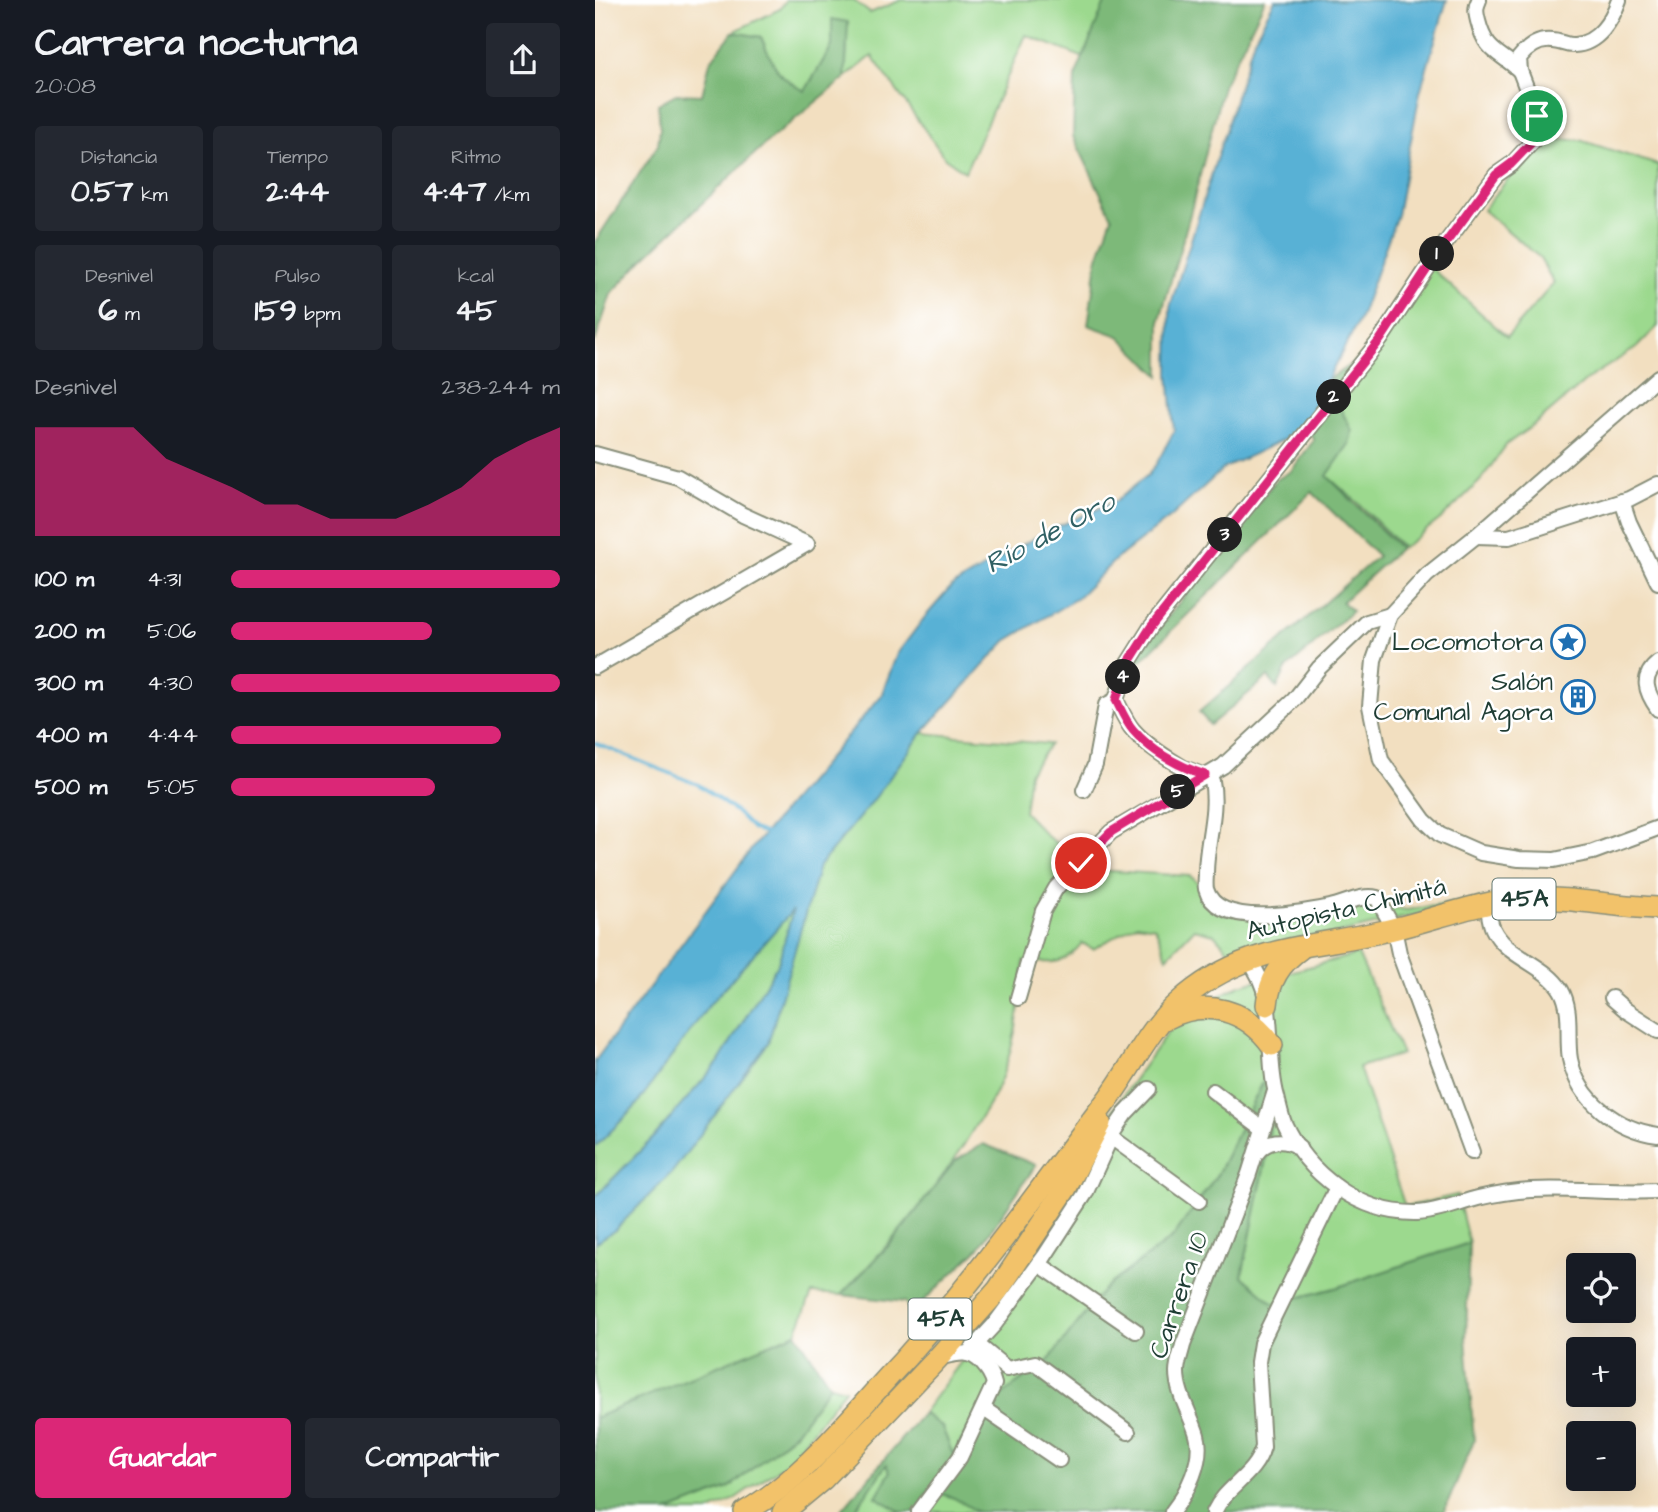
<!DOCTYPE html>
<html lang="es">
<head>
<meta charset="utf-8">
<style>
  body { margin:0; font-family:"Architects Daughter",sans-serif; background:#242831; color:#f1f3f6; height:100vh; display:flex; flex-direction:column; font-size:26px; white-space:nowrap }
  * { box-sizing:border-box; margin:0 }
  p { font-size:23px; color:#9ea1a6 }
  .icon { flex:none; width:38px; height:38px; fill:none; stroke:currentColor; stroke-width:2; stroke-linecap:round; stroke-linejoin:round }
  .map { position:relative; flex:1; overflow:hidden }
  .details { display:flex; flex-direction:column; background:#171b24; width:595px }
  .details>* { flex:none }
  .controls { position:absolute; left:971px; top:1253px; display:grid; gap:14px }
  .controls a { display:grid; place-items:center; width:70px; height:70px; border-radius:7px; background:#171b24; box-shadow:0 7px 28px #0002; font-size:35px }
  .pin { position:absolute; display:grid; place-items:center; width:60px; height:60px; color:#fff; margin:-30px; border:4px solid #fff; border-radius:50%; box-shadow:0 2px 7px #0007 }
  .km { position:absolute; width:35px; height:35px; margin:-18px; border-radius:50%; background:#222; color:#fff; font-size:19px; line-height:35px; text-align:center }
  .round { display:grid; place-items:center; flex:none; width:74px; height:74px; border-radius:7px; background:#242831 }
  .headline { display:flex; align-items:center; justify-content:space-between; height:119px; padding:0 35px }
  h1 { font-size:38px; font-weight:700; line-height:52px }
  .figures { display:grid; grid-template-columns:repeat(3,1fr); gap:10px; height:119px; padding:7px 35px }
  .figures div { display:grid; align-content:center; border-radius:7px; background:#242831; text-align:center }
  .figures b { font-size:30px; font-weight:700 }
  .figures small { font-size:19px; font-weight:400 }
  .figures p { font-size:19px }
  .chart { height:196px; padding:14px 35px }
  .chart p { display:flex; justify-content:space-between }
  .chart svg { width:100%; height:126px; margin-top:7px; fill:#db2777; opacity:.7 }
  .cta { display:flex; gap:14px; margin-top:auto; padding:14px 35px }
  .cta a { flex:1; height:80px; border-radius:7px; background:#db2777; color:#fff; font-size:28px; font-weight:700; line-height:80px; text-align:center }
  .cta a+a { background:#242831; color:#f1f3f6 }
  ul { padding:0 35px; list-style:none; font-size:23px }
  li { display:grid; grid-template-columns:112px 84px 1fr; align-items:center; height:52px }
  li i { height:18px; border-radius:9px; background:#db2777 }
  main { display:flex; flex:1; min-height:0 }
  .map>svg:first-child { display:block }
  .green { fill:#9cd98e; stroke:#5e8b61; stroke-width:2 }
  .forest { fill:#7db979; stroke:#4e7b56; stroke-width:2 }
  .water { fill:#58b1d5; stroke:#3c7784; stroke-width:2 }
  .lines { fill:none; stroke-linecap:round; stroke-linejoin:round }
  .stream { stroke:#58b1d5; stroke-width:3.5 }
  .minor-casing { stroke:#888e7a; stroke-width:18 }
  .highway-casing { stroke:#888e7a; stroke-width:24 }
  .minor { stroke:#fff; stroke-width:14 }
  .highway { stroke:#f2c26a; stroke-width:21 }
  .route-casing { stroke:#fff; stroke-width:14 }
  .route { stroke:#db2777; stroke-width:9 }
  .labels { text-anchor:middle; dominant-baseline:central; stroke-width:5; stroke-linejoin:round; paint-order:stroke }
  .shield { fill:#fff; stroke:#627771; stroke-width:2 }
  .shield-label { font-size:24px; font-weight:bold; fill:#1f3d34 }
  .poi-label { font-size:26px; fill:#1f3d34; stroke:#fff; text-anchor:end }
  .street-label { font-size:26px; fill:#1f3d34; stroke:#fff }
  .water-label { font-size:28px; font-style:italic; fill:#306064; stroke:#fff }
</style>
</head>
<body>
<main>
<section class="details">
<div class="headline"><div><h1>Carrera nocturna</h1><p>20:08</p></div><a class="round"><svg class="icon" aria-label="share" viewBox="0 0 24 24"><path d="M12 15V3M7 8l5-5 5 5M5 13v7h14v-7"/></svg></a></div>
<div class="figures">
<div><p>Distancia</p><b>0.57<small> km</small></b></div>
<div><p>Tiempo</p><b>2:44</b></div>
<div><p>Ritmo</p><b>4:47<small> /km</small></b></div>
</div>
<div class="figures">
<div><p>Desnivel</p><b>6<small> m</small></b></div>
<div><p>Pulso</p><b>159<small> bpm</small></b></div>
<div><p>kcal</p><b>45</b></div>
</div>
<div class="chart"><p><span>Desnivel</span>238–244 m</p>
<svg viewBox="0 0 160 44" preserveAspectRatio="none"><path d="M0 44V6L10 6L20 6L30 6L40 17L50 22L60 27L70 33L80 33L90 38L100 38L110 38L120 33L130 27L140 17L150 11L160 6V44z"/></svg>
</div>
<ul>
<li><b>100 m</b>4:31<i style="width:100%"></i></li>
<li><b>200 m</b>5:06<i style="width:61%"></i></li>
<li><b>300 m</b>4:30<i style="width:100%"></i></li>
<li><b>400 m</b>4:44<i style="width:82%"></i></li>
<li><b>500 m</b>5:05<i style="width:62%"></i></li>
</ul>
<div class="cta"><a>Guardar</a><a>Compartir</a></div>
</section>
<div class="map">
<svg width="1063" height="1512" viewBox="0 0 1063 1512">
  <rect width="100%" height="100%" fill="#fff"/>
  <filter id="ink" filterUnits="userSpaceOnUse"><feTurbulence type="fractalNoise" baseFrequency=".0143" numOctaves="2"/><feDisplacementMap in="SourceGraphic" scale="14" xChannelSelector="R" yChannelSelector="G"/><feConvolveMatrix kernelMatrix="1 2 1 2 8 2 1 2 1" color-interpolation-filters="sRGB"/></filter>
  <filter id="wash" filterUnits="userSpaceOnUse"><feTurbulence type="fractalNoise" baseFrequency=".00686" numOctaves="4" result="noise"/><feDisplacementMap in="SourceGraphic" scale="28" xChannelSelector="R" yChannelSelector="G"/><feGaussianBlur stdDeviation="1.57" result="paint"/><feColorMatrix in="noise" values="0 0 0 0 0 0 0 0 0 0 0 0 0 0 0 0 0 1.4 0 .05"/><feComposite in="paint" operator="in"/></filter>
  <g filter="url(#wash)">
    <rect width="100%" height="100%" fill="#f2dfc0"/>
    <g class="green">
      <polygon points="191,0 258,0 275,13 306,0 512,0 489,58 431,35 370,172 350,158 277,56 250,78 252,47 237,19 237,46 210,92 189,79 176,61 166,37 138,32 185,9"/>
      <polygon points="950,139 985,140 1063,165 1063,326 1041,348 994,378 944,421 912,444 885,481 848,517 808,548 762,502 732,476 741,400 835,267 912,337 959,283 944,257 888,210 924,165 943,153"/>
      <path d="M 327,733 L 455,744 L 434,773 L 429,812 L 453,837 L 500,870 L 595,876 L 608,887 L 629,915 L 762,903 L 812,910 L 887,899 L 640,958 L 619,934 L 599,929 L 572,957 L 560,927 L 542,924 L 498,949 L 487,943 C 468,967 457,963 429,961 C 426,1005 420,1050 401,1091 C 396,1102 389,1113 382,1123 C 345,1187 297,1242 246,1295 L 217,1293 L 201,1333 L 0,1418 L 0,1243 L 20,1230 L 78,1171 L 173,1043 L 224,866 L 277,802 Z"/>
      <polygon points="199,908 183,964 123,1063 58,1138 0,1197 0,1147 39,1108 115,1004"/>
      <polygon points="763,954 807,1054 764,1067 810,1207 862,1195 874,1243 740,1288 679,1304 647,1276 672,1154 682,1054 622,1175 578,1237 511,1287 453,1361 383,1413 358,1455 347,1427 328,1413 400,1316 484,1193 518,1110 583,1017 645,985"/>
      <polygon points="235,1385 250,1389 194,1461 135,1502 113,1512 72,1512 134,1488 201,1432"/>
      <polygon points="291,1465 296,1472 281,1497 307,1512 258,1512"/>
      <polygon points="333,1490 359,1497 383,1512 323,1512"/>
    </g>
    <g class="forest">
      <polygon points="511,0 670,0 628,86 594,218 565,319 565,376 524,336 493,325 502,261 517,217 478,136 480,77"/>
      <path d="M 237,19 L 253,22 L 250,78 L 171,143 L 48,259 L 16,294 L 0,342 L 0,242 L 63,145 L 65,128 L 63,104 L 81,94 L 107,95 L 115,62 L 138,32 L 166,37 C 179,66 181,76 210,91 L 237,46 Z"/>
      <polygon points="785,344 766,377 741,400 757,431 754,444 732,476 805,548 747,602 757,611 691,669 682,688 673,677 615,725 604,712 783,556 717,492 513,693 681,480 696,471 719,440 706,418 725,399 736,378"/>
      <polygon points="683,1052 672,1154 647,1276 679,1304 740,1288 874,1243 871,1338 879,1440 849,1512 383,1512 359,1498 334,1490 323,1512 307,1512 281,1497 295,1472 291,1465 259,1512 245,1512 328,1413 347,1427 358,1455 382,1413 453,1361 511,1287 578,1237 622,1175"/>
      <polygon points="388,1144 441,1165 384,1248 316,1313 310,1302 246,1295 297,1242 360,1161"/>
      <polygon points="201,1333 235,1385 201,1432 134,1488 72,1512 0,1512 0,1418"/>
    </g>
    <polygon class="water" points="680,0 852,0 825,92 802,215 765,318 705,432 629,468 577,516 520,560 482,598 411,641 327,733 277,802 224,866 173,1043 78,1171 20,1230 0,1243 0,1197 58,1138 123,1063 183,964 198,910 115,1004 39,1108 0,1147 0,1061 158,847 286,696 302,654 330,617 356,587 448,533 521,501 553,475 562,463 579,431 574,374 575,307 659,39"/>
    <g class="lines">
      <polyline class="stream" points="0,743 104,785 141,812 158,829 173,834"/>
    </g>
  </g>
  <g filter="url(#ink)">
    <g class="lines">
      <g class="minor-casing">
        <g id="minor">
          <path d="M 884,0 C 880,8 881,13 883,21 C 891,53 904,51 925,71"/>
          <polyline points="1063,377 881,536 832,575 795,615 779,660 775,706 786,760 829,820 845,835 886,853 924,859 959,860 998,852 1063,828"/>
          <polyline points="0,454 83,477 148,515 212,544"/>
          <polyline points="1027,501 1034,522 1063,582"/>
          <polyline points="881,536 914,537 1034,499 1063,484"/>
          <path d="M 1063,663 C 1045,677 1051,692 1063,709"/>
          <polyline points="0,667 212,544"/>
          <path d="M 521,700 C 526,710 531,722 538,730 C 551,745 570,757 587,767 C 597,772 608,774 617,781 C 623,811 611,843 611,873 C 611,877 610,884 611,889 C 622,929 705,913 735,907 C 750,904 767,894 782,898 L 799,929 L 804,953 L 877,1152"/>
          <path d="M 489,790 L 500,765 L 511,705 L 521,700 L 532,665 L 556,627 L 785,340 L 838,260 L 901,175 L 917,164 L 938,141 L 943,127 L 942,116 L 925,71 L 924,58 C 932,48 943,39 957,41 C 965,41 972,46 979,45 C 1003,44 1017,20 1024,0"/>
          <path d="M 892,903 C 894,911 894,921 898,929 C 911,957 950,964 966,990 C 978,1011 971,1037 975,1059 C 983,1100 1023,1130 1063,1135"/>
          <path d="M 653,959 C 685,998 669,1053 682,1097 C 684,1106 686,1115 689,1123 C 712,1174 764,1214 822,1213 C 843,1212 863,1203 883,1198 C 900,1194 919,1191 936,1190 C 978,1188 1021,1193 1063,1191"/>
          <polyline points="423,998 448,911 461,888 516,832 628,766 699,700 724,668 772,622 795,615"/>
          <polyline points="1017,998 1032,1011 1063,1031"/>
          <polyline points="618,1091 667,1128"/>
          <polyline points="516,1137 604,1201"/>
          <path d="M 661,1154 C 671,1139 689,1138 704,1147"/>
          <polyline points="444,1264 541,1331"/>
          <polyline points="383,1345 412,1369 440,1363 533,1432"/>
          <polyline points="373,1353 399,1325 449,1257 490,1194 519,1130 530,1114 554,1089"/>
          <polyline points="389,1409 464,1460"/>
          <path d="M 324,1512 L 365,1457 L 399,1384 C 397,1375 393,1370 387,1363 C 374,1348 360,1354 343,1358"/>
          <path d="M 577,1512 C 592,1493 609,1460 602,1435 C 596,1414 582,1394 582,1372 C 582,1363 586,1354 588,1345 L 654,1174 L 680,1091"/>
          <path d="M 619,1512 C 631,1486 660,1476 668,1447 L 663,1362 L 666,1343 L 742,1187"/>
        </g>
      </g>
      <g class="highway-casing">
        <g id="highway">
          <path d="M 672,1005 C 674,981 685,963 705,949"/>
          <path d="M 573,1018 C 611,998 652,1010 677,1045"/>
          <path d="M 150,1512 C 212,1476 258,1414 307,1362 C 381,1280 444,1190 510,1103 C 535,1071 553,1029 583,1003 C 650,942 721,949 802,928 C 844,918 885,901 928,899 C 973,896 1018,907 1063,908"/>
          <polyline points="188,1512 228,1479 342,1359 403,1290 471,1188 505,1123"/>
        </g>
      </g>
      <use href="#minor" class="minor"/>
      <use href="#highway" class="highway"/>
    </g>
  </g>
  <g class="lines" filter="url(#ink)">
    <g class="route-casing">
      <path id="route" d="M 486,863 L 516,832 L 610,775 C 583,766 557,752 538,730 C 531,722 526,710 521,700 L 532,665 L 556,627 L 785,340 L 838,260 L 901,175 L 916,164 L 938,141 L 943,127 L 942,116"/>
    </g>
    <use href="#route" class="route"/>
  </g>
  <defs>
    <g id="sight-ring" transform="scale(1.75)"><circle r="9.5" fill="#fff" stroke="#1f6fb2" stroke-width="1.5"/><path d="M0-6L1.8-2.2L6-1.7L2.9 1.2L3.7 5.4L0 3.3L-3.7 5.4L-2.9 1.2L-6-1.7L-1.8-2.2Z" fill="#1f6fb2"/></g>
    <g id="building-ring" transform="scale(1.75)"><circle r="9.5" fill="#fff" stroke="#1f6fb2" stroke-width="1.5"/><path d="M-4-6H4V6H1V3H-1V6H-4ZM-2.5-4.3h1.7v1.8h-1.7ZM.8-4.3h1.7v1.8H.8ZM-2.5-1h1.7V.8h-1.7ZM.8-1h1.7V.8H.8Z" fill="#1f6fb2"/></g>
  </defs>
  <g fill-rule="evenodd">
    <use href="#sight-ring" x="973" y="642"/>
    <use href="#building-ring" x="983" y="697"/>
  </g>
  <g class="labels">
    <g class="shield">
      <rect x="897.5" y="878.5" width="63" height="41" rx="5"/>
      <rect x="313.5" y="1298.5" width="63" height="41" rx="5"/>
    </g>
    <g class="shield-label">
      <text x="929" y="899">45A</text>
      <text x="345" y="1319">45A</text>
    </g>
    <g class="poi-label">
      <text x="948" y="642">Locomotora</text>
      <text x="958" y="682">Salón<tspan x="958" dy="30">Comunal Agora</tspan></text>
    </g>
    <g class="street-label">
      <text transform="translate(751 909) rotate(-13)">Autopista Chimitá</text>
      <text transform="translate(584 1295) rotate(-71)">Carrera 10</text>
    </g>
    <g class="water-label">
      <text transform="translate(455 533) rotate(-28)">Río de Oro</text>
    </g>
  </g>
</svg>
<div class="controls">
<a><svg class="icon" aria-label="locate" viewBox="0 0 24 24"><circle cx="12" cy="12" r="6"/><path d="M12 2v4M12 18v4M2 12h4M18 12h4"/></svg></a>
<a>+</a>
<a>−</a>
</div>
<div class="pin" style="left:942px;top:116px;background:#1e9e55"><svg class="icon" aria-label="arrive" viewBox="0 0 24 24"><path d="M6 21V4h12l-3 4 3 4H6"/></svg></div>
<div class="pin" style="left:486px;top:863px;background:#d93025"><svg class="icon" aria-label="check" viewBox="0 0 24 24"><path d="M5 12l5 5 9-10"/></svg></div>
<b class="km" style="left:842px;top:254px">1</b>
<b class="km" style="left:739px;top:397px">2</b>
<b class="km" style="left:630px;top:535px">3</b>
<b class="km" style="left:528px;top:677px">4</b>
<b class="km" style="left:583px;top:792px">5</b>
</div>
</main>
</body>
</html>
